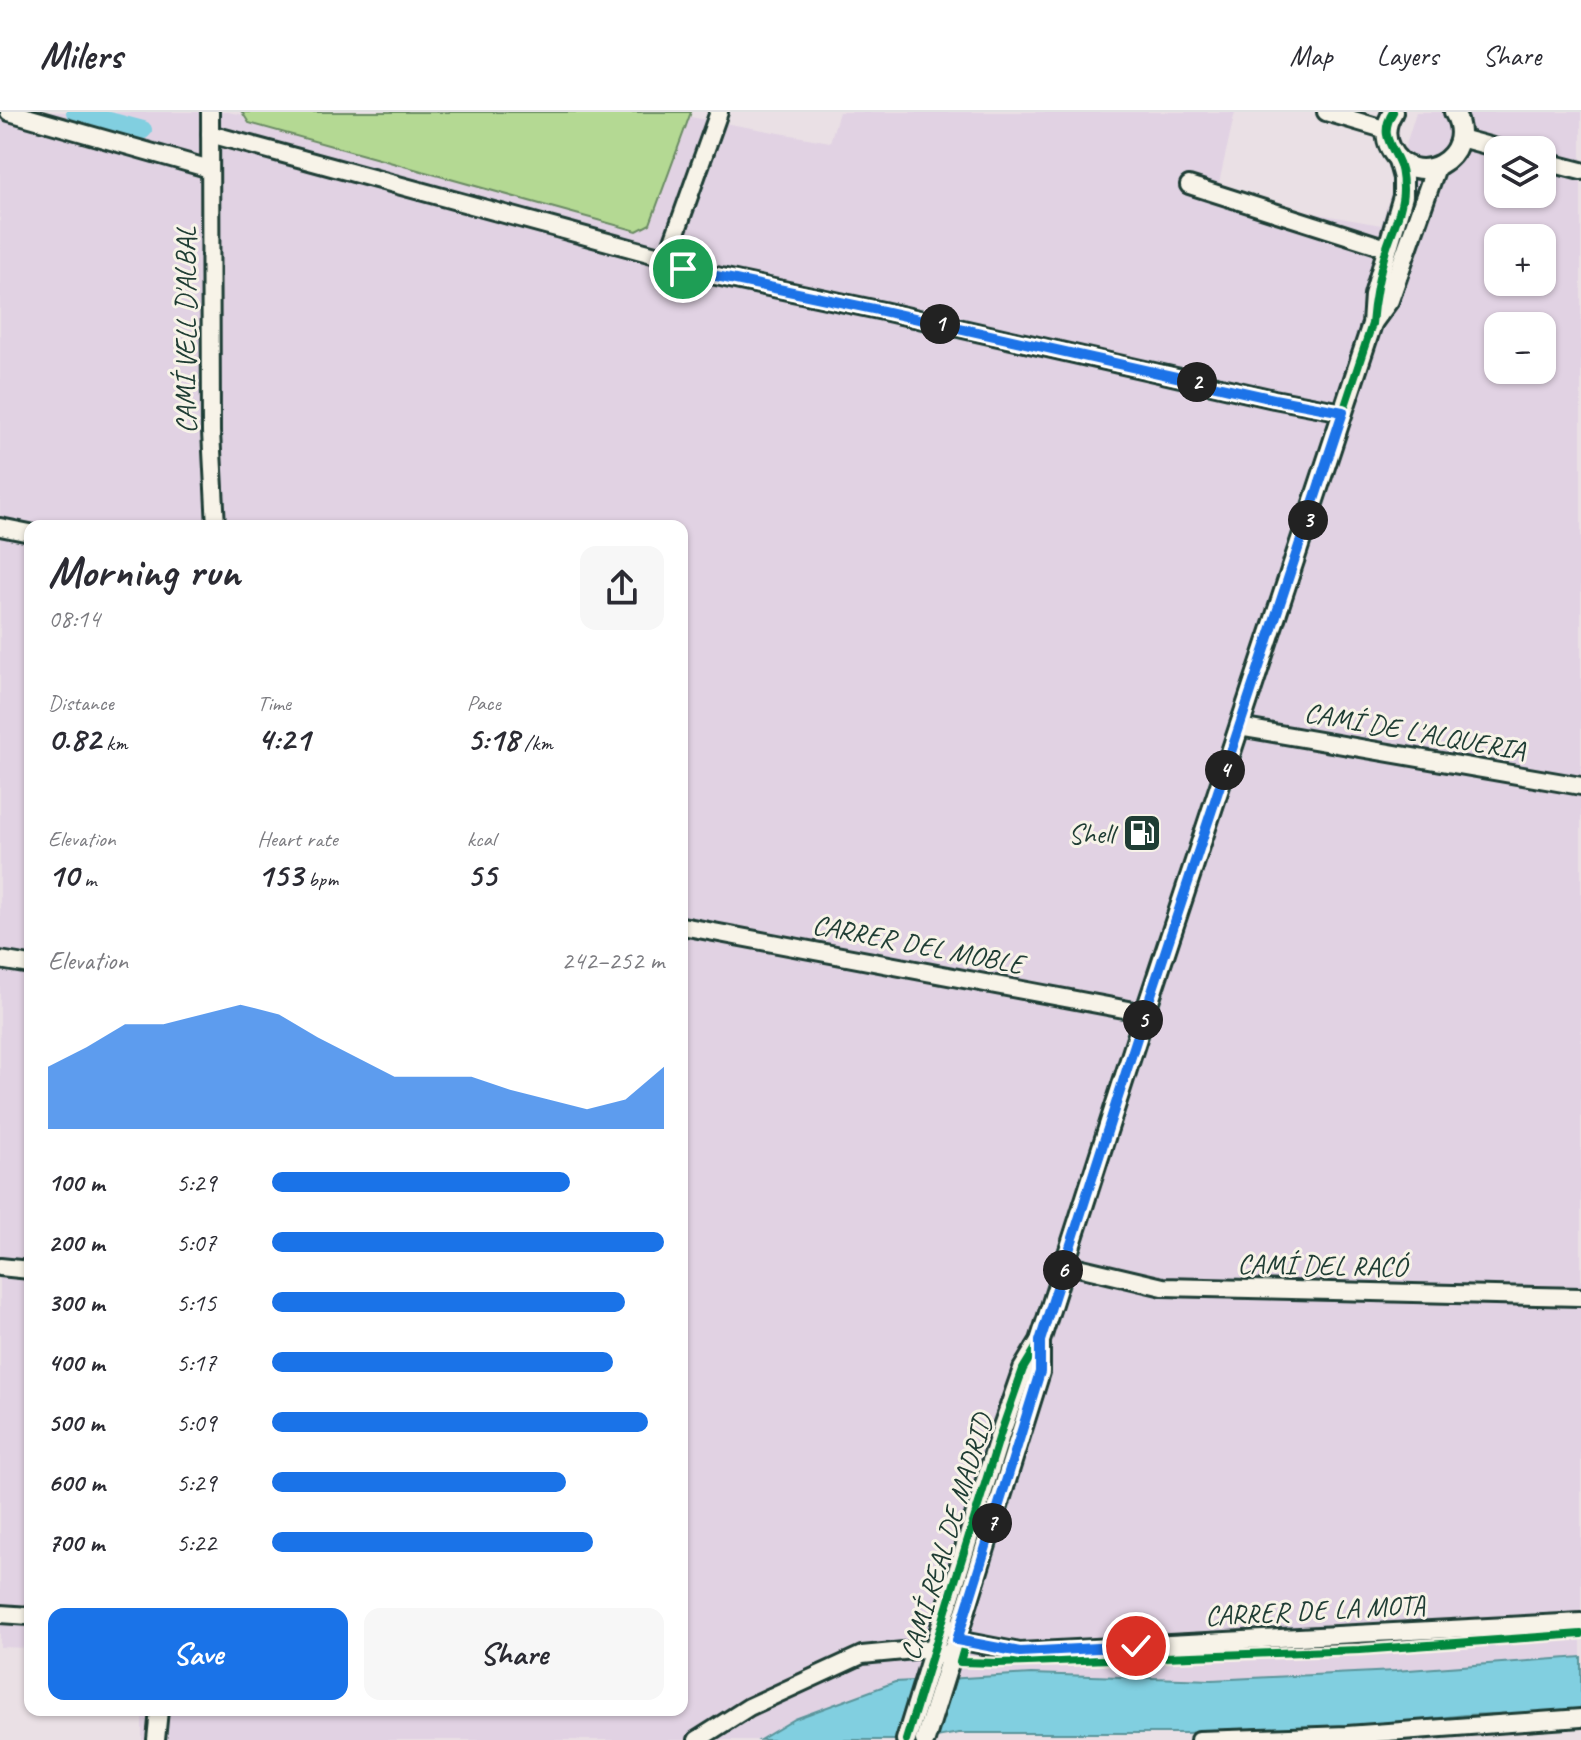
<!DOCTYPE html>
<html lang="en">
<head>
<meta charset="utf-8">
<style>
  body { margin:0; font-family:Caveat,sans-serif; background:#f7f7f7; color:#2b2b33; height:100vh; display:flex; flex-direction:column; font-size:30px; white-space:nowrap }
  * { box-sizing:border-box; margin:0 }
  p { font-size:26px; color:#7c7c81 }
  .icon { flex:none; width:44px; height:44px; fill:none; stroke:currentColor; stroke-width:2; stroke-linecap:round; stroke-linejoin:round }
  .map { position:relative; flex:1; overflow:hidden }
  .panel { position:absolute; left:24px; top:408px; width:664px; height:1196px; display:flex; flex-direction:column; background:#fff; border-radius:16px; box-shadow:0 2px 6px #0004 }
  .panel>* { flex:none }
  .buttons { position:absolute; left:1484px; top:24px; display:grid; gap:16px }
  .buttons a { display:grid; place-items:center; width:72px; height:72px; border-radius:16px; background:#fff; box-shadow:0 2px 6px #0004; font-size:40px }
  .pin { position:absolute; display:grid; place-items:center; width:68px; height:68px; color:#fff; margin:-34px; border:4px solid #fff; border-radius:50%; box-shadow:0 2px 8px #0007 }
  .km { position:absolute; width:40px; height:40px; margin:-20px; border-radius:50%; background:#222; color:#fff; font-size:22px; line-height:40px; text-align:center }
  .round { display:grid; place-items:center; flex:none; width:84px; height:84px; border-radius:16px; background:#f7f7f7 }
  .headline { display:flex; align-items:center; justify-content:space-between; height:136px; padding:0 24px }
  h1 { font-size:44px; font-weight:600; line-height:60px }
  .stats { display:grid; grid-template-columns:repeat(3,1fr); gap:12px; height:136px; padding:8px 24px }
  .stats div { display:grid; align-content:center }
  .stats b { font-size:34px; font-weight:600 }
  .stats small { font-size:22px; font-weight:400 }
  .stats p { font-size:22px }
  .chart { height:224px; padding:16px 24px }
  .chart p { display:flex; justify-content:space-between }
  .chart svg { width:100%; height:144px; margin-top:8px; fill:#1a73e8; opacity:.7 }
  .primary-button { display:flex; gap:16px; margin-top:auto; padding:16px 24px }
  .primary-button a { flex:1; height:92px; border-radius:16px; background:#1a73e8; color:#fff; font-size:32px; font-weight:600; line-height:92px; text-align:center }
  .primary-button a+a { background:#f7f7f7; color:#2b2b33 }
  ul { padding:0 24px; list-style:none; font-size:26px }
  li { display:grid; grid-template-columns:128px 96px 1fr; align-items:center; height:60px }
  li i { height:20px; border-radius:10px; background:#1a73e8 }
  header { display:flex; align-items:center; gap:48px; box-sizing:border-box; height:112px; padding:0 40px; background:#fff; border-bottom:2px solid #e1e1e2 }
  header strong { font-size:38px }
  nav { display:flex; gap:44px; margin-inline-start:auto; font-size:28px }
  .map>svg:first-child { display:block }
  .built { fill:#e1d2e3; fill-rule:evenodd }
  .green { fill:#b4d993; stroke:#6a8b64; stroke-width:2 }
  .water { fill:#81cfe0; stroke:#5a959b; stroke-width:2 }
  .lines { fill:none; stroke-linecap:round; stroke-linejoin:round }
  .canal { stroke:#81cfe0; stroke-width:18 }
  .minor-casing { stroke:#1f3d34; stroke-width:22 }
  .tertiary-casing { stroke:#1f3d34; stroke-width:24 }
  .minor { stroke:#f7f3e8; stroke-width:16 }
  .tertiary { stroke:#f7f3e8; stroke-width:18 }
  .cycleway-casing { stroke:#f7f3e8; stroke-width:13 }
  .cycleway { stroke:#00873e; stroke-width:8 }
  .route-casing { stroke:#fff; stroke-width:16 }
  .route { stroke:#1a73e8; stroke-width:10 }
  .labels { text-anchor:middle; dominant-baseline:central; stroke-width:6; stroke-linejoin:round; paint-order:stroke }
  .street-label { font-size:28px; fill:#1f3d34; stroke:#f7f3e8 }
  .poi-label { font-size:28px; fill:#1f3d34; stroke:#f7f3e8; text-anchor:end }
</style>
</head>
<body>
<header>
<strong>Milers</strong>
<nav><a>Map</a><a>Layers</a><a>Share</a></nav>
</header>
<div class="map">
<svg width="1581" height="1628" viewBox="0 0 1581 1628">
  <rect width="100%" height="100%" fill="#eae0e5"/>
  <filter id="ink" filterUnits="userSpaceOnUse"><feTurbulence type="fractalNoise" baseFrequency=".0125" numOctaves="2"/><feDisplacementMap in="SourceGraphic" scale="16" xChannelSelector="R" yChannelSelector="G"/><feConvolveMatrix kernelMatrix="1 2 1 2 8 2 1 2 1" color-interpolation-filters="sRGB"/></filter>
  <g filter="url(#ink)">
    <path class="built" d="M 0,0 L 228,0 L 612,76 L 662,0 L 830,30 L 839,0 L 1235,0 L 1216,84 L 1381,113 L 1416,0 L 1581,0 L 1581,1545 L 1395,1559 L 1212,1568 L 1031,1562 L 895,1570 L 795,1607 L 760,1628 L 142,1628 L 142,1598 L 682,1598 L 682,414 L 30,414 L 30,1536 L 0,1535 ZM 1498,38 L 1542,38 L 1542,82 L 1498,82 ZM 1498,126 L 1542,126 L 1542,170 L 1498,170 ZM 1498,214 L 1542,214 L 1542,258 L 1498,258 Z"/>
    <polygon class="green" points="242,0 691,0 650,112 637,119 249,11"/>
    <polygon class="water" points="1581,1545 1581,1599 1465,1603 1360,1615 1184,1621 959,1621 919,1628 760,1628 795,1607 895,1570 1031,1562 1212,1568 1395,1559"/>
    <g class="lines">
      <polyline class="canal" points="75,0 143,18"/>
      <g class="minor-casing">
        <g id="minor">
          <polyline points="9,0 210,57"/>
          <polyline points="210,0 211,320 216,414"/>
          <polyline points="1326,0 1387,18"/>
          <polyline points="210,22 667,146 683,157 883,199 1274,287 1343,300"/>
          <polyline points="1460,26 1504,38"/>
          <polyline points="1542,49 1581,59"/>
          <polyline points="1189,73 1387,136"/>
          <polyline points="667,146 719,0"/>
          <polyline points="0,415 30,421"/>
          <polyline points="1239,615 1581,674"/>
          <polyline points="682,814 1145,901"/>
          <polyline points="0,848 30,853"/>
          <polyline points="1065,1152 1163,1175 1581,1185"/>
          <polyline points="0,1155 30,1158"/>
          <polyline points="0,1502 30,1504"/>
          <polyline points="954,1516 957,1528 1020,1540 1581,1510"/>
          <polyline points="156,1628 159,1598"/>
          <polyline points="697,1628 749,1595 862,1543 935,1536 944,1544"/>
          <polyline points="1199,1628 1347,1623 1581,1606"/>
        </g>
      </g>
      <g class="tertiary-casing">
        <g id="tertiary">
          <path d="M 1393,0 C 1386,11 1384,24 1390,36 C 1413,81 1480,46 1454,0"/>
          <polyline points="1373,210 1389,188 1436,55"/>
          <polyline points="906,1628 1000,1323 1023,1257 1040,1229 1145,901 1372,212 1374,183 1403,84 1403,66 1398,48"/>
          <polyline points="925,1628 1040,1260 1040,1232"/>
        </g>
      </g>
      <use href="#minor" class="minor"/>
      <use href="#tertiary" class="tertiary"/>
      <g class="cycleway-casing">
        <g id="cycleway">
          <polyline points="966,1529 960,1550 998,1551 1360,1538 1581,1522"/>
          <path d="M 906,1628 L 1000,1323 L 1023,1257 L 1040,1229 L 1145,901 L 1372,212 C 1374,186 1379,162 1386,138 C 1392,118 1403,98 1403,77 C 1403,67 1402,55 1397,46 C 1388,29 1381,19 1393,0"/>
        </g>
      </g>
      <use href="#cycleway" class="cycleway"/>
    </g>
  </g>
  <g class="lines" filter="url(#ink)">
    <g class="route-casing">
      <polyline id="route" points="683,157 883,199 1274,287 1343,300 1145,901 1040,1229 1040,1260 957,1528 1020,1540 1136,1534"/>
    </g>
    <use href="#route" class="route"/>
  </g>
  <defs>
    <g id="fuel-square" transform="scale(2)"><rect x="-9" y="-9" width="18" height="18" rx="4" fill="#1f3d34" stroke="#f7f3e8"/><path d="M-5.5-6h7V0h2V4h1.3V-2.5L3-4.5l.8-.8L6-3V5H2.5V1h-1V6h-7ZM-4.2-4.7v3.2H.2V-4.7Z" fill="#fff"/></g>
  </defs>
  <g fill-rule="evenodd">
    <use href="#fuel-square" x="1142" y="721"/>
  </g>
  <g class="labels">
    <g class="street-label">
      <text transform="translate(185 218) rotate(-90)">CAMÍ VELL D'ALBAL</text>
      <text transform="translate(1415 619) rotate(10)">CAMÍ DE L'ALQUERIA</text>
      <text transform="translate(918 832) rotate(11)">CARRER DEL MOBLE</text>
      <text transform="translate(1322 1153) rotate(1)">CAMÍ DEL RACÓ</text>
      <text transform="translate(946 1425) rotate(-73)">CAMÍ REAL DE MADRID</text>
      <text transform="translate(1315 1498) rotate(-3)">CARRER DE LA MOTA</text>
    </g>
    <g class="poi-label">
      <text x="1114" y="721">Shell</text>
    </g>
  </g>
</svg>
<div class="buttons">
<a><svg class="icon" aria-label="layers" viewBox="0 0 24 24"><path d="M12 4l9 5-9 5-9-5zM3 14l9 5 9-5"/></svg></a>
<a>+</a>
<a>−</a>
</div>
<div class="pin" style="left:683px;top:157px;background:#1e9e55"><svg class="icon" aria-label="arrive" viewBox="0 0 24 24"><path d="M6 21V4h12l-3 4 3 4H6"/></svg></div>
<div class="pin" style="left:1136px;top:1534px;background:#d93025"><svg class="icon" aria-label="check" viewBox="0 0 24 24"><path d="M5 12l5 5 9-10"/></svg></div>
<b class="km" style="left:940px;top:212px">1</b>
<b class="km" style="left:1197px;top:270px">2</b>
<b class="km" style="left:1308px;top:408px">3</b>
<b class="km" style="left:1225px;top:658px">4</b>
<b class="km" style="left:1143px;top:908px">5</b>
<b class="km" style="left:1063px;top:1158px">6</b>
<b class="km" style="left:992px;top:1411px">7</b>
<section class="panel">
<div class="headline"><div><h1>Morning run</h1><p>08:14</p></div><a class="round"><svg class="icon" aria-label="share" viewBox="0 0 24 24"><path d="M12 15V3M7 8l5-5 5 5M5 13v7h14v-7"/></svg></a></div>
<div class="stats">
<div><p>Distance</p><b>0.82<small> km</small></b></div>
<div><p>Time</p><b>4:21</b></div>
<div><p>Pace</p><b>5:18<small> /km</small></b></div>
</div>
<div class="stats">
<div><p>Elevation</p><b>10<small> m</small></b></div>
<div><p>Heart rate</p><b>153<small> bpm</small></b></div>
<div><p>kcal</p><b>55</b></div>
</div>
<div class="chart"><p><span>Elevation</span>242–252 m</p>
<svg viewBox="0 0 160 44" preserveAspectRatio="none"><path d="M0 44V25L10 19L20 12L30 12L40 9L50 6L60 9L70 16L80 22L90 28L100 28L110 28L120 32L130 35L140 38L150 35L160 25V44z"/></svg>
</div>
<ul>
<li><b>100 m</b>5:29<i style="width:76%"></i></li>
<li><b>200 m</b>5:07<i style="width:100%"></i></li>
<li><b>300 m</b>5:15<i style="width:90%"></i></li>
<li><b>400 m</b>5:17<i style="width:87%"></i></li>
<li><b>500 m</b>5:09<i style="width:96%"></i></li>
<li><b>600 m</b>5:29<i style="width:75%"></i></li>
<li><b>700 m</b>5:22<i style="width:82%"></i></li>
</ul>
<div class="primary-button"><a>Save</a><a>Share</a></div>
</section>
</div>
</body>
</html>
